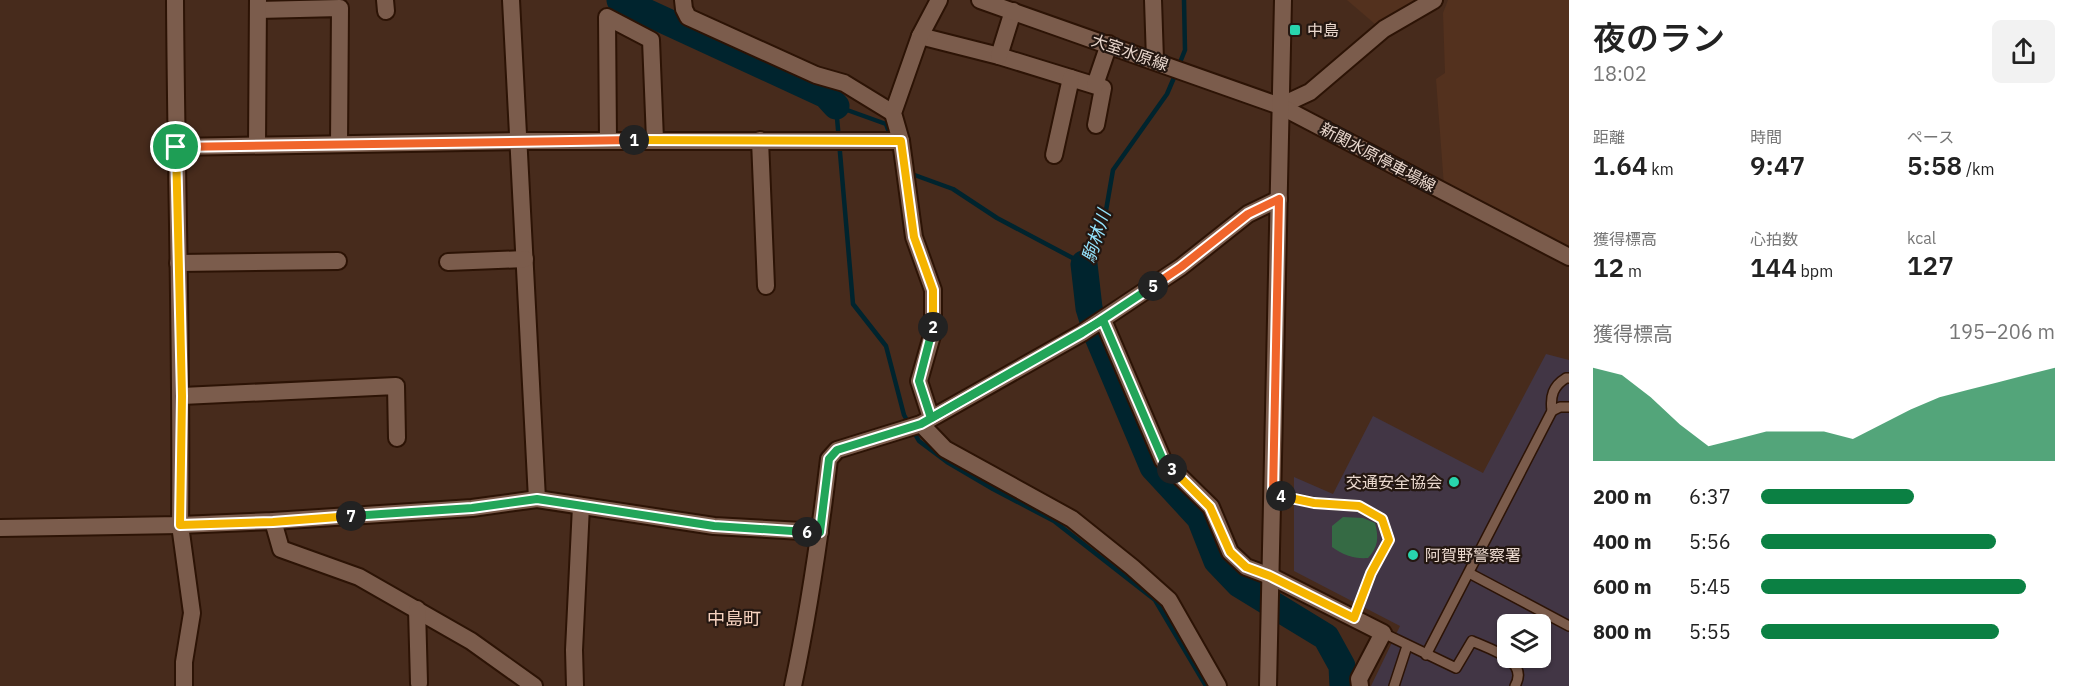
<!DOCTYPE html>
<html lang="ja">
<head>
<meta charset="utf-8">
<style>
  body { margin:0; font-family:"IBM Plex Sans","Noto Sans JP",sans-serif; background:#f2f2f2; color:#222; height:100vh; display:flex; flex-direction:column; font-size:22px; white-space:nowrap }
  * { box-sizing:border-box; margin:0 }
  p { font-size:20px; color:#767676 }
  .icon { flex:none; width:33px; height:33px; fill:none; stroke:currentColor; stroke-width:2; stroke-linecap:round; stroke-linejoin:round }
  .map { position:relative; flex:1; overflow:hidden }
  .side { display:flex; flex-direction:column; background:#fff; width:510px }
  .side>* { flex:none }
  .controls { position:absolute; left:1497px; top:614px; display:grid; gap:12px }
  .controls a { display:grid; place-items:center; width:54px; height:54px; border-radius:9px; background:#fff; box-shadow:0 2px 4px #0004; font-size:30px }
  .pin { position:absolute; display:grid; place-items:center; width:51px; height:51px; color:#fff; margin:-26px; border:3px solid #fff; border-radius:50%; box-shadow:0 2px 6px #0007 }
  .km { position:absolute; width:30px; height:30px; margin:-15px; border-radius:50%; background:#222; color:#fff; font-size:16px; line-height:30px; text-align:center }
  .round { display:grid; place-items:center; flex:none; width:63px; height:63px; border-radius:9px; background:#f2f2f2 }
  .headline { display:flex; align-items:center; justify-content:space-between; height:102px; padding:0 24px }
  h1 { font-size:33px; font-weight:600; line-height:45px }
  .figures { display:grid; grid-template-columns:repeat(3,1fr); gap:9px; height:102px; padding:6px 24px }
  .figures div { display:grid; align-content:center }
  .figures b { font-size:26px; font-weight:600 }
  .figures small { font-size:16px; font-weight:400 }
  .figures p { font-size:16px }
  .chart { height:168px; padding:12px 24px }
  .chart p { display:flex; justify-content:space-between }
  .chart svg { width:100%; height:108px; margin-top:6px; fill:#0b8043; opacity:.7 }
  ul { padding:0 24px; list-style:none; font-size:20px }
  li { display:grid; grid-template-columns:96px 72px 1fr; align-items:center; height:45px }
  li i { height:15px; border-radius:8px; background:#0b8043 }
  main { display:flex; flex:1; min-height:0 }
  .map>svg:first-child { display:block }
  .commercial { fill:#423645; fill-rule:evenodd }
  .built { fill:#53311e }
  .green { fill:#356a44 }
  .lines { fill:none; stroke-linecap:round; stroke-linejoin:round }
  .stream { stroke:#00242e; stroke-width:4.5 }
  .river { stroke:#00242e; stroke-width:27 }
  .service-casing { stroke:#2c1305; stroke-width:12 }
  .minor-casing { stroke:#2c1305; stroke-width:20 }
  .tertiary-casing { stroke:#2c1305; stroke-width:20 }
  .secondary-casing { stroke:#2c1305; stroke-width:20 }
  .service { stroke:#7b5c4c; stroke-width:9 }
  .minor { stroke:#7b5c4c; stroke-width:16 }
  .tertiary { stroke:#7b5c4c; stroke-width:16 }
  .secondary { stroke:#7b5c4c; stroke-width:16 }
  .split-1-casing { stroke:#fff; stroke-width:12 }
  .split-2-casing { stroke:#fff; stroke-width:12 }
  .split-3-casing { stroke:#fff; stroke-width:12 }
  .split-4-casing { stroke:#fff; stroke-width:12 }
  .split-5-casing { stroke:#fff; stroke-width:12 }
  .split-6-casing { stroke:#fff; stroke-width:12 }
  .split-7-casing { stroke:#fff; stroke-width:12 }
  .split-8-casing { stroke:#fff; stroke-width:12 }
  .split-1 { stroke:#f0652b; stroke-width:8 }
  .split-2 { stroke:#f5b400; stroke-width:8 }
  .split-3 { stroke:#22a559; stroke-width:8 }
  .split-4 { stroke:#f5b400; stroke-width:8 }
  .split-5 { stroke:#f0652b; stroke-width:8 }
  .split-6 { stroke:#22a559; stroke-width:8 }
  .split-7 { stroke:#22a559; stroke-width:8 }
  .split-8 { stroke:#f5b400; stroke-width:8 }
  .poi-dot { fill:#28d5ad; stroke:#241711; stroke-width:2 }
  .labels { text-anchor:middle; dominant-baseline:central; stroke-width:4.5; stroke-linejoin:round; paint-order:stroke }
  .poi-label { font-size:16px; fill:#ead8ce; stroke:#241711; text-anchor:start }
  .street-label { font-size:16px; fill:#ead8ce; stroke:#241711 }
  .water-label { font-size:18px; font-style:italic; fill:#94e3fd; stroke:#241711 }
  .neighbourhood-label { font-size:18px; fill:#f7d3c0; stroke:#241711 }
</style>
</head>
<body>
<main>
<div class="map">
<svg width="1569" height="686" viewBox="0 0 1569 686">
  <rect width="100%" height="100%" fill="#472b1c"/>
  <path class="commercial" d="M 1546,354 L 1569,360 L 1569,686 L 1371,686 L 1400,626 L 1294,571 L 1294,477 L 1333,494 L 1373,416 L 1483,473 ZM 1508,624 L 1540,624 L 1540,657 L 1508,657 Z"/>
  <g class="built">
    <polygon points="1347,0 1417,0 1375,24"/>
    <polygon points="1448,0 1569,0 1569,250 1444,186 1436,79 1445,73 1443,13"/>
  </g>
  <path class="green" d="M 1343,517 L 1363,518 L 1375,523 C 1379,538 1378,547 1368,558 C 1354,559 1343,555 1332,547 L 1332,526 Z"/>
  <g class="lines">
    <g class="stream">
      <polyline points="1179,65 1185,50 1184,0"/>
      <polyline points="891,138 886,124 836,106 853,304 886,346 904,415 919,441 947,462 993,489 1054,521 1155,600 1206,686"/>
      <polyline points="909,173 953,189 997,218 1084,264 1094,250 1104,222 1113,170 1167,94 1176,73"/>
    </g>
    <g class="river">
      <polyline points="620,0 826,95 836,106"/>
      <polyline points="1084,264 1089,308 1098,337 1153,467 1200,518 1217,561 1239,584 1326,637 1342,666 1343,686"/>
    </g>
    <g class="service-casing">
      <g id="service">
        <polyline points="1552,411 1560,407 1569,407"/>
        <polyline points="1273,494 1315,503 1359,506 1382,519 1389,540 1371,573 1354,618"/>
        <polyline points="1469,573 1569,626"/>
        <path d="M 1383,633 L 1456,668 L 1472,641 C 1489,649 1530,660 1515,686"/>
        <path d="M 1426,655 L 1552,411 C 1550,396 1553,386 1566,378 L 1569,378"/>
        <polyline points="1394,686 1407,646"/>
      </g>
    </g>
    <g class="minor-casing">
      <g id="minor">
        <polyline points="385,0 386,11"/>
        <polyline points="511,0 537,499"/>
        <polyline points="683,0 684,9 688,17 816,75 844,83 893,113"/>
        <polyline points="1153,0 1155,60"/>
        <polyline points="258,10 340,8 339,144"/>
        <polyline points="920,36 999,56 1103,88 1096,125"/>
        <polyline points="999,56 1013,11"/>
        <polyline points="1095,85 1109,44"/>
        <polyline points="1280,106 1310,92 1384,29 1434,0"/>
        <polyline points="608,140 607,17 651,40 655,140"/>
        <polyline points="760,140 766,286"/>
        <polyline points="257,145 258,0"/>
        <polyline points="176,147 518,141 901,141"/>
        <polyline points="1054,155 1071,78"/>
        <polyline points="448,262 525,259"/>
        <polyline points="178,263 338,261"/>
        <polyline points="1103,320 1163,460 1211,507 1230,552 1246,567 1270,576 1383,633 1359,679 1360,686"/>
        <polyline points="182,396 396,386 397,438"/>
        <polyline points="931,418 919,381 933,332 933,290 914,237 901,141 893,113 920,36 939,0"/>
        <polyline points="921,424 945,449 1072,519 1132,567 1169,600 1218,686"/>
        <polyline points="273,521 281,549 359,577 471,641 534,686"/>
        <polyline points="417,609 419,683"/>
        <polyline points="184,686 184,662 192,613 180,525 273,521 472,508 537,499 714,526 820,532"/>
        <polyline points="575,686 574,650 581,506"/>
        <path d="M 793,686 C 809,611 820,535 829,459 L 837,450 L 921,424 L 1082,333 L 1181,267 L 1248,214 L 1279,199"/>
      </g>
    </g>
    <g class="tertiary-casing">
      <path id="tertiary" d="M 0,528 L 180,525 C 182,350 176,175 175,0"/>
    </g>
    <g class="secondary-casing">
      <g id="secondary">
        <polyline points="980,0 1280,106 1569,257"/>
        <polyline points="1268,686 1283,0"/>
      </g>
    </g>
    <use href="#service" class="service"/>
    <use href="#minor" class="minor"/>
    <use href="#tertiary" class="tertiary"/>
    <use href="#secondary" class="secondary"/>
  </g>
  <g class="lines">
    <g class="split-1-casing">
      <polyline id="split-1" points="176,147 634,140"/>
    </g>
    <g class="split-2-casing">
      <polyline id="split-2" points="634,140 901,141 914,237 933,290 933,327"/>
    </g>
    <g class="split-3-casing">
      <polyline id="split-3" points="933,327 919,381 931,418 1103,320 1163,460 1172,469"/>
    </g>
    <g class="split-4-casing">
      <polyline id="split-4" points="1172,469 1210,507 1230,552 1246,567 1270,576 1354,618 1371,573 1389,540 1382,519 1359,506 1314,503 1281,496"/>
    </g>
    <g class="split-5-casing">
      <polyline id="split-5" points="1153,286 1181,267 1248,214 1279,199 1273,494 1281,496"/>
    </g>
    <g class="split-6-casing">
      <polyline id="split-6" points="807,532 820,532 829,459 837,450 921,424 1082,333 1153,286"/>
    </g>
    <g class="split-7-casing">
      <polyline id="split-7" points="351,516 472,508 537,499 714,526 807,532"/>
    </g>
    <g class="split-8-casing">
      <polyline id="split-8" points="176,147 182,396 180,525 273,522 351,516"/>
    </g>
    <use href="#split-1" class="split-1"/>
    <use href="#split-2" class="split-2"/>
    <use href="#split-3" class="split-3"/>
    <use href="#split-4" class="split-4"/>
    <use href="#split-5" class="split-5"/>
    <use href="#split-6" class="split-6"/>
    <use href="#split-7" class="split-7"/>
    <use href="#split-8" class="split-8"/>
  </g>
  <g class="poi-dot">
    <rect x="1289" y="24" width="12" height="12" rx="3"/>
    <circle cx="1454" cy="482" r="6"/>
    <circle cx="1413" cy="555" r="6"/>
  </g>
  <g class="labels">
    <g class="poi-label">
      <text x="1307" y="30">中島</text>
      <text x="1442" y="482" text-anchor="end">交通安全協会</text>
      <text x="1425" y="555">阿賀野警察署</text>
    </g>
    <g class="street-label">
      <text transform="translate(1130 52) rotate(19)">大室水原線</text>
      <text transform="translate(1378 157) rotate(28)">新関水原停車場線</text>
    </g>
    <g class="water-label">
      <text transform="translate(1096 236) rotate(-72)">駒林川</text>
    </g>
    <g class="neighbourhood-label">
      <text x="734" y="618">中島町</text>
    </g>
  </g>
</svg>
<div class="controls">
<a><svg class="icon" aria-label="layers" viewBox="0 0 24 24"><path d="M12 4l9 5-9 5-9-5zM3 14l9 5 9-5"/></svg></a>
</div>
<div class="pin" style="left:176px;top:147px;background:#1e9e55"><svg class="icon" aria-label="arrive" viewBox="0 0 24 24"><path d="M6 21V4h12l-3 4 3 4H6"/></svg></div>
<b class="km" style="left:634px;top:140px">1</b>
<b class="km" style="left:933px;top:327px">2</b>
<b class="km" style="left:1172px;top:469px">3</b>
<b class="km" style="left:1281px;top:496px">4</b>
<b class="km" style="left:1153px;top:286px">5</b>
<b class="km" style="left:807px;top:532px">6</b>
<b class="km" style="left:351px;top:516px">7</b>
</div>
<section class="side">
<div class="headline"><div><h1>夜のラン</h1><p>18:02</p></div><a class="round"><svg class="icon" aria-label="share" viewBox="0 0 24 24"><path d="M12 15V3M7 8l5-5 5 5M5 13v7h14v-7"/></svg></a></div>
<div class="figures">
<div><p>距離</p><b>1.64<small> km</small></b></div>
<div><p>時間</p><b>9:47</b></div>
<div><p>ペース</p><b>5:58<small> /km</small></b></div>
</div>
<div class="figures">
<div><p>獲得標高</p><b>12<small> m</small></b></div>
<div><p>心拍数</p><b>144<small> bpm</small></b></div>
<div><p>kcal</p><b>127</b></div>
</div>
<div class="chart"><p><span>獲得標高</span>195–206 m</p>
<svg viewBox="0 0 160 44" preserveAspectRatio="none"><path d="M0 44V6L10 9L20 18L30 29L40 38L50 35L60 32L70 32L80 32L90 35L100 29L110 23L120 18L130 15L140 12L150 9L160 6V44z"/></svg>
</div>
<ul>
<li><b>200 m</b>6:37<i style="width:52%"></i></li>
<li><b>400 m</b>5:56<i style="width:80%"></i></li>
<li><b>600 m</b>5:45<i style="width:90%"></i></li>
<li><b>800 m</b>5:55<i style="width:81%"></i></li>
</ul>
</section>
</main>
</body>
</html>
